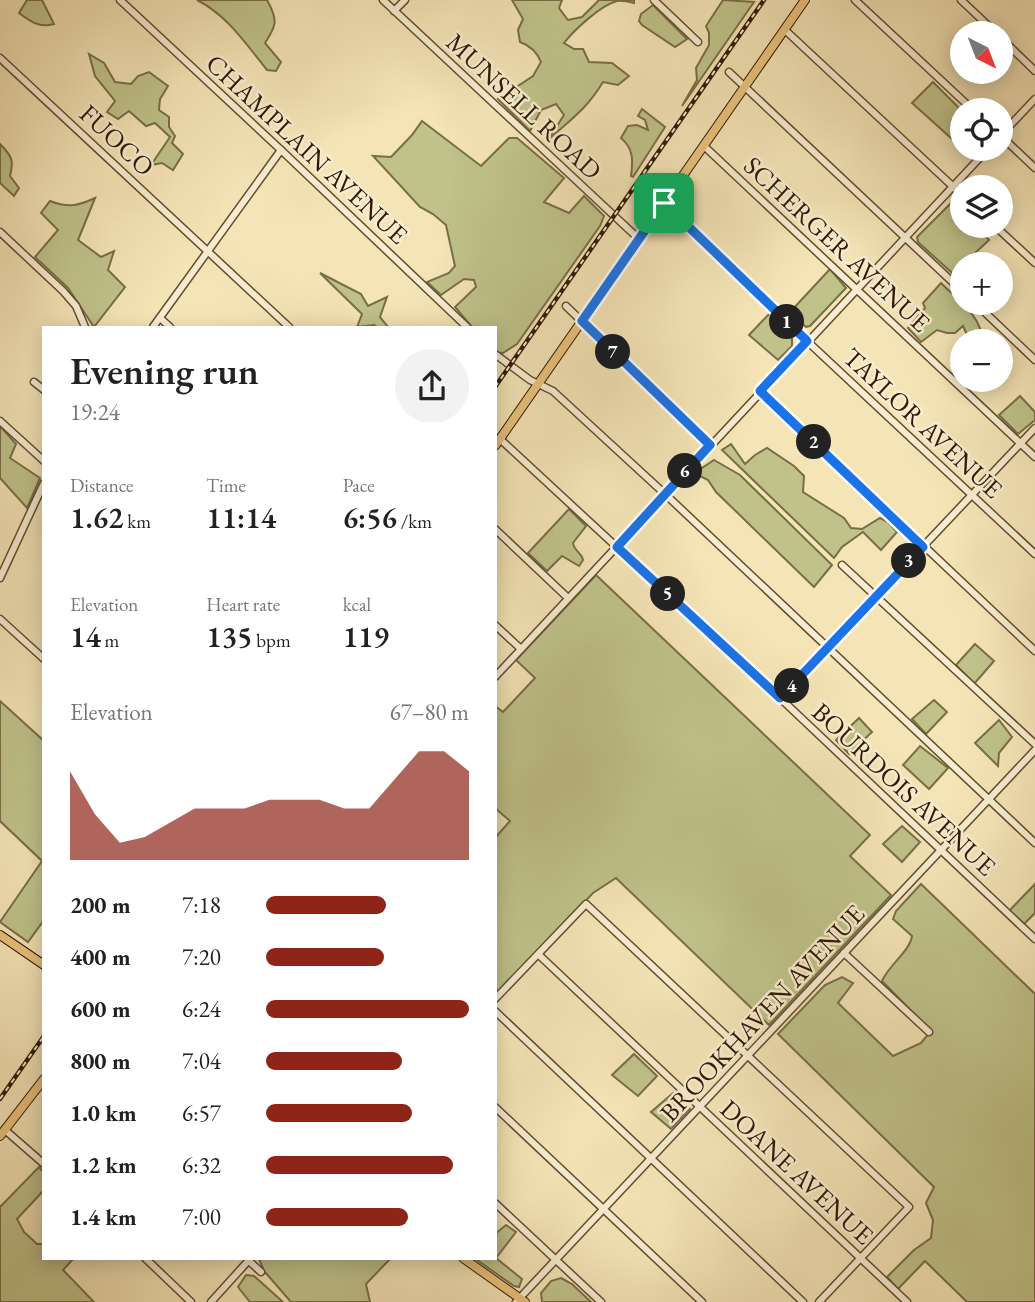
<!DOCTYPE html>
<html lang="en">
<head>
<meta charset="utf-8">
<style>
  body { margin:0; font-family:"EB Garamond",serif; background:#f2f2f2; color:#222; height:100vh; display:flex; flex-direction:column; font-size:26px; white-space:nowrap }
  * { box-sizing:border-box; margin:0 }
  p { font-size:23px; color:#767676 }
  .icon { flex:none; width:38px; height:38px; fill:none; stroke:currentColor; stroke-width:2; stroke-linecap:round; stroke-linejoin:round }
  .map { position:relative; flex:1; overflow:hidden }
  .drawer { position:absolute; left:42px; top:326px; width:455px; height:934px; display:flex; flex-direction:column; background:#fff; border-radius:0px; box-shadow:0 4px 18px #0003 }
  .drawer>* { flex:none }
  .needle { width:46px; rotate:138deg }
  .buttons { position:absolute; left:950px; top:21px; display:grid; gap:14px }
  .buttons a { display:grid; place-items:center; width:63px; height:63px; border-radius:50%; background:#fff; box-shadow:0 4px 18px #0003; font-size:35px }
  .pin { position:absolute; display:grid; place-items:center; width:60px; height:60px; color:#fff; margin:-30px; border-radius:14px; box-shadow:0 4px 10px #0006 }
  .km { position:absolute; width:35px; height:35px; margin:-18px; border-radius:50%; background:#222; color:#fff; font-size:19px; line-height:35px; text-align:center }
  .round { display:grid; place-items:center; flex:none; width:74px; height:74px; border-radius:37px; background:#f2f2f2 }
  .headline { display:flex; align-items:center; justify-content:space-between; height:119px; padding:0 28px }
  h1 { font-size:38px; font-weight:600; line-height:52px }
  .metrics { display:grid; grid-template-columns:repeat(3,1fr); gap:10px; height:119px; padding:7px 28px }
  .metrics div { display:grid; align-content:center }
  .metrics b { font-size:30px; font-weight:600 }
  .metrics small { font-size:19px; font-weight:400 }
  .metrics p { font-size:19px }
  .chart { height:196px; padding:14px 28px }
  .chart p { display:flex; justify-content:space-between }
  .chart svg { width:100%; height:126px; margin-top:7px; fill:#8f2418; opacity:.7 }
  ul { padding:0 28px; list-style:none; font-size:23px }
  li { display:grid; grid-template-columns:112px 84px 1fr; align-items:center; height:52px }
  li i { height:18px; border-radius:9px; background:#8f2418 }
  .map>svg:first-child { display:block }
  .green { fill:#c0c28a; stroke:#786e46; stroke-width:2 }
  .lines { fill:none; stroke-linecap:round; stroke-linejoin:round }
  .minor-casing { stroke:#624c30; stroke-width:9 }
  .major-casing { stroke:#311a03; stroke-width:10 }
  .minor { stroke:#f8edd0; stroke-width:6 }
  .major { stroke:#eac27b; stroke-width:8 }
  .rail-casing { stroke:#311a03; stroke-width:4.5 }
  .rail { stroke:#f8edd0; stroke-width:2; stroke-dasharray:5; stroke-linecap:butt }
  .route-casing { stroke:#fff; stroke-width:14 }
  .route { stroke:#1a73e8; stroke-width:9 }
  .labels { text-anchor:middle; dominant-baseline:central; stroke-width:5; stroke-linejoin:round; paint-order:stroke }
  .street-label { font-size:26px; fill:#311a03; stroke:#f8edd0 }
</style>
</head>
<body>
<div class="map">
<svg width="1035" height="1302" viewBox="0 0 1035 1302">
  <rect width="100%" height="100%" fill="#f4e4b6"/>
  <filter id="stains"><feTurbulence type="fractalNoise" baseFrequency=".00286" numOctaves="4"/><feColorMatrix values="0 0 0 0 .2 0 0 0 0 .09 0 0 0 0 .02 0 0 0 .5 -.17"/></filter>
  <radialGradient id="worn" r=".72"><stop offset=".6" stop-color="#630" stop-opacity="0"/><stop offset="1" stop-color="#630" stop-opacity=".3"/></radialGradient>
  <g class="green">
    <path d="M 27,0 L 42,0 L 54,24 C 39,28 31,22 19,13 Z"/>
    <path d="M 197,0 L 267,0 C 278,20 277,25 265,43 L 281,62 L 276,71 L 267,70 C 246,44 227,15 197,0 Z"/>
    <path d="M 512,0 L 562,0 L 559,8 L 568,20 L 582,17 L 599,0 L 634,0 L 634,3 C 630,2 622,0 617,1 C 601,5 574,30 564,43 L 574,49 L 583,49 L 589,62 L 612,63 L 629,76 L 618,85 L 603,82 C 586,110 571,119 548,140 L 564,115 L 556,104 L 541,110 L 530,131 L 498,99 L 533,76 L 541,62 C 537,52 531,46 520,42 L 518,30 L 523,19 Z"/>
    <polygon points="723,0 754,2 682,106 697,80 696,68 709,45 709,33 706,26"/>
    <polygon points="653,5 687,39 675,47 642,25 639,21 641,14"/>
    <polygon points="89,54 104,63 115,82 131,84 138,76 149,72 168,86 160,99 159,110 169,117 169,127 175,136 172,143 183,154 173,170 162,163 151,165 170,137 155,123 146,126 129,111 118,119 107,112 115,101 95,76"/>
    <polygon points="933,82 962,111 962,148 912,103"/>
    <path d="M 642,109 L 665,127 L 633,177 L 631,176 C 633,161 634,149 621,138 L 628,126 L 637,125 L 648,130 L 645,120 L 638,116 Z"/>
    <polygon points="422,121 481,166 509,138 517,138 564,178 544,202 569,213 584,196 604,216 600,226 517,344 503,353 495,352 495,327 472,327 455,307 476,287 474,280 464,279 441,295 427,282 449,273 455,266 446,225 433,214 420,207 373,156 391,157 412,135"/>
    <path d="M 0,144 C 12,156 14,160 10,176 L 19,188 L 14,196 L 0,183 Z"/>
    <path d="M 95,198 L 78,240 L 101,257 L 114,251 L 108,270 L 125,287 L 94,327 L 68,288 L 35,257 L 58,230 L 41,213 L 50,201 C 68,208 78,206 95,198 Z"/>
    <polygon points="952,202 962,212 962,226 975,226 989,240 974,254 982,264 962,264 962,282 918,242 917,237"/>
    <polygon points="830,269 846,288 810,326 806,327 792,314 792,310"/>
    <polygon points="320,273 361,294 368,306 387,297 380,317 388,327 377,327 374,325 357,327 362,314"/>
    <path d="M 941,283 C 957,299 983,317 982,341 L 970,341 L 963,326 L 955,333 L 947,333 L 937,330 L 921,342 L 908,328 L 925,308 L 923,303 Z"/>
    <polygon points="771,312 792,338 792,346 778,360 749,335"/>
    <polygon points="1020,396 1035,412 1035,420 1018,434 999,415"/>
    <polygon points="0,426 16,444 10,458 40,478 27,508 0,478"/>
    <polygon points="731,444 745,464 755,455 767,448 794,466 804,476 803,492 844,518 851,528 862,529 880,518 888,522 897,532 881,550 863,532 842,547 834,558 722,450"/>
    <polygon points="714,460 740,475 832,565 814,587 716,492 708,480 698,475 699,470"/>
    <path d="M 569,509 L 586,526 L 573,543 C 574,551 582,553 583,560 L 579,566 L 562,556 L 547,571 L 528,553 Z"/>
    <polygon points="596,575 870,835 850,856 891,895 769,1025 616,878 593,893 495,996 495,838 510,821 495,808 495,706 503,712 535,678 516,660"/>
    <polygon points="975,644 994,661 974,684 956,665"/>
    <polygon points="934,700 947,712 926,734 912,719"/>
    <polygon points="0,701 44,741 44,920 28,942 0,922 42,861 0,821"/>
    <polygon points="859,718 872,732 849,754 836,740"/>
    <polygon points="999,720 1012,737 999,753 998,766 975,743"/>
    <polygon points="920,746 948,768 929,789 903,765"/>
    <polygon points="902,826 920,842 902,862 883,844"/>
    <path d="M 921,884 L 1035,994 L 1035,1302 L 967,1302 L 925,1261 L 898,1289 L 887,1277 L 914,1250 L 931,1238 L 933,1220 L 926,1203 L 934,1187 L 778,1034 L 825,985 L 842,977 L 853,983 L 838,1003 L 893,1056 L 921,1043 L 931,1031 L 882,981 C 889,965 910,951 912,936 L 893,919 L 896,911 Z"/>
    <polygon points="1035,884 1035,913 1023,925 1009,911"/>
    <polygon points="634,1054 657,1076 638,1096 612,1075"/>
    <polygon points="673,1093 690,1109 671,1129 651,1112"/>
    <polygon points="39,1167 44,1173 44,1190 17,1219 24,1232 37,1244 44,1244 44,1258 74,1258 63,1270 94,1302 0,1302 0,1207"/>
    <polygon points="506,1225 516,1232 496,1258 522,1279 519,1287 514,1286 474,1258 495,1258 495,1234"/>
    <polygon points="391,1258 366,1284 370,1302 291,1302 264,1271 259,1259"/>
    <polygon points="246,1275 254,1276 283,1302 250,1302 238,1287"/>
    <polygon points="561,1278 572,1284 591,1302 542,1302 541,1293 551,1281"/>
  </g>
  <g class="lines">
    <g class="minor-casing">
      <g id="minor">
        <polyline points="120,0 281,150 467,327"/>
        <polyline points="383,0 639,239"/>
        <polyline points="654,0 698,42"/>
        <polyline points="855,0 973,110"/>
        <polyline points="961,0 996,33"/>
        <polyline points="394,11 405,0"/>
        <polyline points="785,30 962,195"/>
        <polyline points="1001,38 1035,71"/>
        <polyline points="0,58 289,327"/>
        <polyline points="729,72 962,291"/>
        <polyline points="1001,135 1035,99"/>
        <polyline points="1001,136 1035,168"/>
        <polyline points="704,146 1035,457"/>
        <polyline points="664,203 807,341 1035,554"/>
        <polyline points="995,226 1035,263"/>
        <polyline points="0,232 63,291 76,306 85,327"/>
        <polyline points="975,303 1035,360"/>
        <polyline points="566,306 710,445"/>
        <polyline points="160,318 170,327"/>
        <polyline points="153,327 281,150"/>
        <polyline points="495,354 530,380 553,391 665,494 1035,843"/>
        <polyline points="34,382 44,390"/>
        <polyline points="760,391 1035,651"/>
        <polyline points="0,421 44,461"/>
        <polyline points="500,439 780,698 1035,939"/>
        <polyline points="495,529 568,598"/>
        <polyline points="842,565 1035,744"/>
        <polyline points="0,578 44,483"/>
        <polyline points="0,619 44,659"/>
        <polyline points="495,625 521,649"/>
        <polyline points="495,677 988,149"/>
        <polyline points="780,698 1035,428"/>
        <polyline points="844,953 929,1032"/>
        <polyline points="539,955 907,1302"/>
        <polyline points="495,999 586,904 909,1207 819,1302"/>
        <polyline points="495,1011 803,1302"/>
        <polyline points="495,1107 702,1302"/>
        <polyline points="5,1130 44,1164"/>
        <polyline points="495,1203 601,1302"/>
        <polyline points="145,1258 191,1302"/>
        <polyline points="248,1260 261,1272"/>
        <polyline points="211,1302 249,1260"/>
        <polyline points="516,1302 1035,750"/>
      </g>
    </g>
    <g class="major-casing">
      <g id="major">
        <polyline points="495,446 805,0"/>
        <polyline points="0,935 44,965"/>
        <polyline points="0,1136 44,1079"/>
        <polyline points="463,1258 525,1302"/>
      </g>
    </g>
    <use href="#minor" class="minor"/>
    <use href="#major" class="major"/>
    <g class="rail-casing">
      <g id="rail">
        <polyline points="495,387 764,0"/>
        <polyline points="0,1099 44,1036"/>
      </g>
    </g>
    <use href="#rail" class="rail"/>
  </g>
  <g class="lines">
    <g class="route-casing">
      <polygon id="route" points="664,203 807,341 760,391 923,547 780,698 617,547 710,445 582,321"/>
    </g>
    <use href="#route" class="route"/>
  </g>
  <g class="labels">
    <g class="street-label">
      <text transform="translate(524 106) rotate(43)">MUNSELL ROAD</text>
      <text transform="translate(117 140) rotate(43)">FUOCO</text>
      <text transform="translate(307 149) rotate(43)">CHAMPLAIN AVENUE</text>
      <text transform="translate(837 244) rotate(43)">SCHERGER AVENUE</text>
      <text transform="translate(923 423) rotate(43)">TAYLOR AVENUE</text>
      <text transform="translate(904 789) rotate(43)">BOURDOIS AVENUE</text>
      <text transform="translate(762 1013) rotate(-47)">BROOKHAVEN AVENUE</text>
      <text transform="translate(797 1172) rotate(43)">DOANE AVENUE</text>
    </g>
  </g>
  <rect width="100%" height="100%" filter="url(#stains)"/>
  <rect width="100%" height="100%" fill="url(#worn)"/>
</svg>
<div class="buttons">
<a><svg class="needle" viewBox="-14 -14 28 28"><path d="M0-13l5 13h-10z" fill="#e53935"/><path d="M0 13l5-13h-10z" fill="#767676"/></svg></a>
<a><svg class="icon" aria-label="locate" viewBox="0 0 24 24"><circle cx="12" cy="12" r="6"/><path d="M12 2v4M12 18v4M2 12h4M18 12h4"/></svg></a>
<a><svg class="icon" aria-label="layers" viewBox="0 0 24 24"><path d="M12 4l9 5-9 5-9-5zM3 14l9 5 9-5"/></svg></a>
<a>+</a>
<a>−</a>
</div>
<div class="pin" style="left:664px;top:203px;background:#1e9e55"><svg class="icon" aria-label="arrive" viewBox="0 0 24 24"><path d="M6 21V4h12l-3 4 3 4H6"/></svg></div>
<b class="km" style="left:787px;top:322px">1</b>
<b class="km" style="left:814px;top:442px">2</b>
<b class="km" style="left:909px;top:561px">3</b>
<b class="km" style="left:792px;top:686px">4</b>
<b class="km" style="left:668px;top:594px">5</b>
<b class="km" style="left:685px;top:471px">6</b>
<b class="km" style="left:613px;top:352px">7</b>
<section class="drawer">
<div class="headline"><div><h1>Evening run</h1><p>19:24</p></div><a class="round"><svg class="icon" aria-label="share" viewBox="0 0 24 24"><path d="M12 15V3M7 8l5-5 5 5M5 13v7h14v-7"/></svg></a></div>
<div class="metrics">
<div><p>Distance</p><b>1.62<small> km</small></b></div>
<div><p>Time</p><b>11:14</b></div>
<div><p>Pace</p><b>6:56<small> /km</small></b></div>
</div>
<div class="metrics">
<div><p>Elevation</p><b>14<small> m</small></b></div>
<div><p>Heart rate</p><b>135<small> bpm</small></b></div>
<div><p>kcal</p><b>119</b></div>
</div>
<div class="chart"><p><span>Elevation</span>67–80 m</p>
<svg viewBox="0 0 160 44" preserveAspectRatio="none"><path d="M0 44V13L10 28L20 38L30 36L40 31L50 26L60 26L70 26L80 23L90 23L100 23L110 26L120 26L130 16L140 6L150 6L160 13V44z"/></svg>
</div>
<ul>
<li><b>200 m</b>7:18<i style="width:59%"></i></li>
<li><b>400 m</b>7:20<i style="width:58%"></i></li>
<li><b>600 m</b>6:24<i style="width:100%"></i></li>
<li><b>800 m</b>7:04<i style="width:67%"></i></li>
<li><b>1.0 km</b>6:57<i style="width:72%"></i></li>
<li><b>1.2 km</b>6:32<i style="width:92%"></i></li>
<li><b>1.4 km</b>7:00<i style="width:70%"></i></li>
</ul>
</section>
</div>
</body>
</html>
